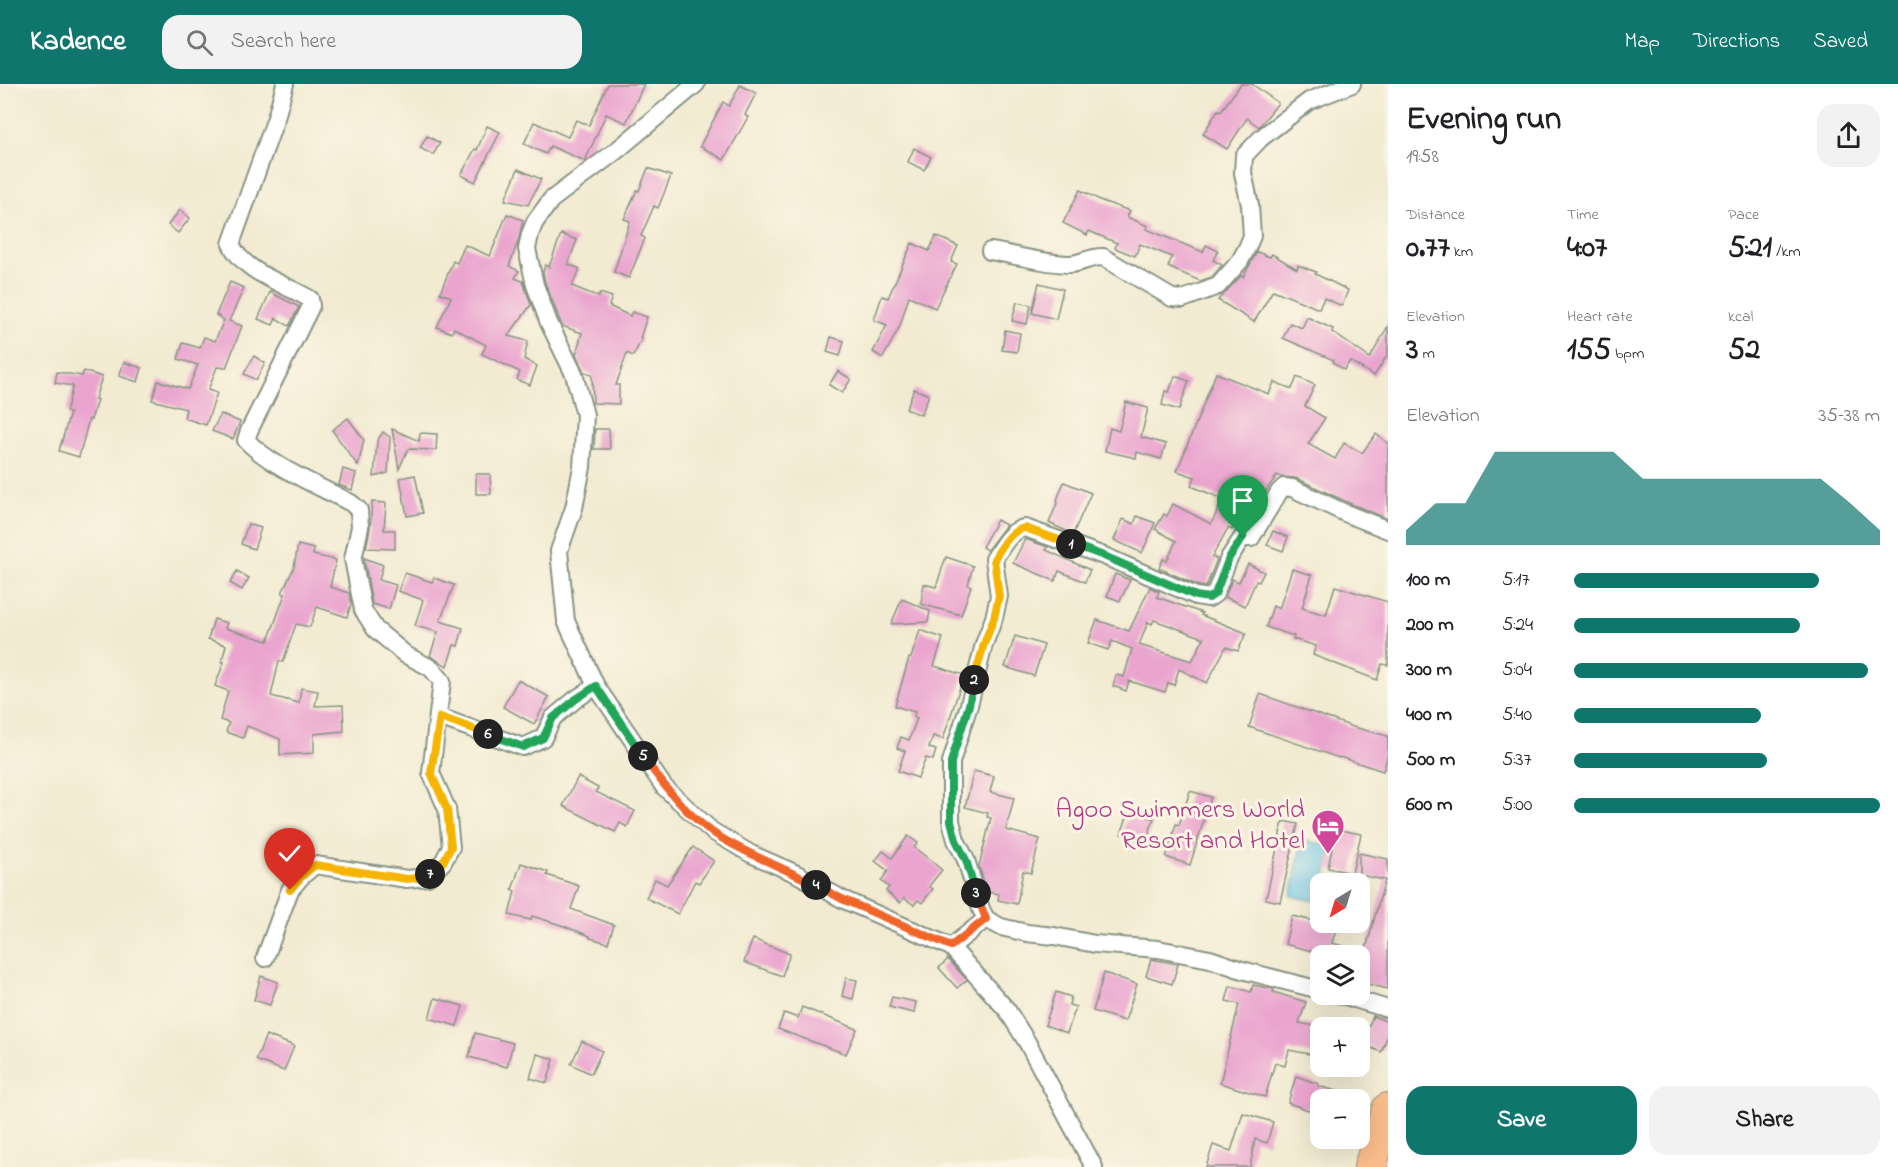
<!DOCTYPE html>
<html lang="en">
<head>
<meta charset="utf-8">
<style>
  body { margin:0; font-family:"Indie Flower",sans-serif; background:#f2f2f2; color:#202124; height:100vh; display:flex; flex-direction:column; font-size:22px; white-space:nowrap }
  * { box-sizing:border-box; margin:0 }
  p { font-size:20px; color:#757577 }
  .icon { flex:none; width:33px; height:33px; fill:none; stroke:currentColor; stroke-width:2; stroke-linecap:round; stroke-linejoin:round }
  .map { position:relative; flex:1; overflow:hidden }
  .details { display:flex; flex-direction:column; background:#fff; width:510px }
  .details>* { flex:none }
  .needle { width:39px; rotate:218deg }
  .fabs { position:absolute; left:1310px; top:789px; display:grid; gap:12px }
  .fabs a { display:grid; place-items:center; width:60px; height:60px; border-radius:12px; background:#fff; box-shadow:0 6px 24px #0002; font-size:30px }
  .pin { position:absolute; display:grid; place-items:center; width:51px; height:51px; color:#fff; margin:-62px -26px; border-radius:50% 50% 50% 0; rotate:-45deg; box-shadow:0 0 6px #0007 }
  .pin .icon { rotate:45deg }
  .km { position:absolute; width:30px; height:30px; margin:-15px; border-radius:50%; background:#222; color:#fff; font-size:16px; line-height:30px; text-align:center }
  .round { display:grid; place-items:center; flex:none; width:63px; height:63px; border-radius:18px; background:#f2f2f2 }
  .summary { display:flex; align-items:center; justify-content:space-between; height:102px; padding:0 18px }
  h1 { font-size:33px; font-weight:800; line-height:45px }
  .metrics { display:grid; grid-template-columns:repeat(3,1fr); gap:9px; height:102px; padding:6px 18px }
  .metrics div { display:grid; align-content:center }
  .metrics b { font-size:30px; font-weight:800 }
  .metrics small { font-size:16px; font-weight:400 }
  .metrics p { font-size:16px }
  .chart { height:168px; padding:12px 18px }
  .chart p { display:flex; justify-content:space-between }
  .chart svg { width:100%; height:108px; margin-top:6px; fill:#0f766e; opacity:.7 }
  .action { display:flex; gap:12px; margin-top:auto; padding:12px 18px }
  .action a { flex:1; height:69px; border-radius:18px; background:#0f766e; color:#fff; font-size:24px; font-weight:800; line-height:69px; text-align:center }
  .action a+a { background:#f2f2f2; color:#202124 }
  ul { padding:0 18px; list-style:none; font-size:20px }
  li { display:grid; grid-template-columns:96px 72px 1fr; align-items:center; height:45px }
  li i { height:15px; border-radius:8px; background:#0f766e }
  header { display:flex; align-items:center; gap:36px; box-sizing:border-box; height:84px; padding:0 30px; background:#0f766e; color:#fff }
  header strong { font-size:28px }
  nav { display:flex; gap:33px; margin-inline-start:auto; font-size:21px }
  .search { width:420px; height:54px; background:#f2f2f2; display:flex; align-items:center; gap:15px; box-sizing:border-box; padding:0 21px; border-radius:18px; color:#757577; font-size:22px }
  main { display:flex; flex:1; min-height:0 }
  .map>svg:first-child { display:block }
  .water { fill:#68c5e6; stroke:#44818d; stroke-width:1.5 }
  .building { fill:#eaa5cf; fill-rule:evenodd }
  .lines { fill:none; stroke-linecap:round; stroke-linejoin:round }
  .street-casing { stroke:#889483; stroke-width:20 }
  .highway-casing { stroke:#889483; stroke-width:34 }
  .street { stroke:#fff; stroke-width:16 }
  .highway { stroke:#fabc8b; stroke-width:32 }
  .split-1-casing { stroke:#fff; stroke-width:12 }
  .split-2-casing { stroke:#fff; stroke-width:12 }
  .split-3-casing { stroke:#fff; stroke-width:12 }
  .split-4-casing { stroke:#fff; stroke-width:12 }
  .split-5-casing { stroke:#fff; stroke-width:12 }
  .split-6-casing { stroke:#fff; stroke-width:12 }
  .split-7-casing { stroke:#fff; stroke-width:12 }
  .split-8-casing { stroke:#fff; stroke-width:12 }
  .split-1 { stroke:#22a559; stroke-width:8 }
  .split-2 { stroke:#f5b400; stroke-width:8 }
  .split-3 { stroke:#22a559; stroke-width:8 }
  .split-4 { stroke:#f0652b; stroke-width:8 }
  .split-5 { stroke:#f0652b; stroke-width:8 }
  .split-6 { stroke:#22a559; stroke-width:8 }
  .split-7 { stroke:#f5b400; stroke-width:8 }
  .split-8 { stroke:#f5b400; stroke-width:8 }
  .labels { text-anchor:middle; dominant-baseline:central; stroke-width:6; stroke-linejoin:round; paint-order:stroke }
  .hotel-label { font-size:27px; fill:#b23c85; stroke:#fcf5e5; text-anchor:end }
</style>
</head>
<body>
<header>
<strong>Kadence</strong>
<div class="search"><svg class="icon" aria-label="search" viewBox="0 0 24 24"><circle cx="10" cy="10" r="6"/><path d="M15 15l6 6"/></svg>Search here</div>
<nav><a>Map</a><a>Directions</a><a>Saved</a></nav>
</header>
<main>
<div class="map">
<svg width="1388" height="1083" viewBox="0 0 1388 1083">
  <rect width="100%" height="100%" fill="#fcf5e5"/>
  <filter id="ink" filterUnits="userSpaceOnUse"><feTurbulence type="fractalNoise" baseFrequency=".0167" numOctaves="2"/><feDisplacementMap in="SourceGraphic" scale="12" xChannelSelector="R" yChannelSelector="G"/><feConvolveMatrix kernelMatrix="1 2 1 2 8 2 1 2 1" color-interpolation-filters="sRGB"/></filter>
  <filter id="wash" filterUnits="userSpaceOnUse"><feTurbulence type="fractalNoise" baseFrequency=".008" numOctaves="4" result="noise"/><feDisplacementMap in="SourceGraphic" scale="24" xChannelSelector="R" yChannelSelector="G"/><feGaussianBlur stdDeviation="1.35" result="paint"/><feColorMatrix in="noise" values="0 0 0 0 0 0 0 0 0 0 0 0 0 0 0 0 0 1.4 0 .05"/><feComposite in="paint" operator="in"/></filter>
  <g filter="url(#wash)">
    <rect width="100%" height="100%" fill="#f2ebd2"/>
    <polygon class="water" points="1302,756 1332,762 1325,799 1320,800 1320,818 1291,812"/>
    <g id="blocks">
      <g class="building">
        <polygon points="644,0 626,39 606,30 585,77 550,62 546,70 524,60 534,38 568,53 576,36 589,41 608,0"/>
        <polygon points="1241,0 1252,0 1278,19 1259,43 1247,34 1227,65 1203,50 1218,26 1221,27"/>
        <polygon points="740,1 756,9 745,31 748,33 724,76 700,62 723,18 729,22"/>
        <polygon points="487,42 500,48 475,98 461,91 475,65 477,66"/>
        <polygon points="427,52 440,59 433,71 420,64"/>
        <polygon points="914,64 931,73 924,86 908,78"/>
        <polygon points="648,84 671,92 658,124 654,122 641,152 645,154 629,194 614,188 630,137 624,135 637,106 639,107"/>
        <polygon points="518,85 541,95 528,121 505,116"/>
        <polygon points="1080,106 1102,117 1130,127 1127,133 1148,142 1146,145 1203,168 1206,161 1218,167 1213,176 1222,181 1212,193 1200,197 1168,183 1172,173 1140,160 1135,172 1115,164 1117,159 1089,147 1087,151 1063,139"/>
        <polygon points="180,126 190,134 178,149 168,141"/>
        <polygon points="507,130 523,136 518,158 509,182 519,187 515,194 523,197 531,221 508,252 528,257 524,275 537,282 530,301 517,296 520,288 482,270 486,261 454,244 452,249 437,243 451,213 440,209 453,177 457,179 465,161 490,172"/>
        <polygon points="561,150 577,156 568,180 580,185 572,202 599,213 600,209 612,213 609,222 630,232 632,228 647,233 640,254 642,255 633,272 627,269 616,301 619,301 619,320 593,319 592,290 584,288 576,270 582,249 562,242 545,198 543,188 545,181 549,183"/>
        <polygon points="936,152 958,162 951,178 957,180 935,224 909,212 900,242 883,274 873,268 887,241 874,236 882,212 888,214 912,159 929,167"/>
        <polygon points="1257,168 1270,173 1272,170 1297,185 1298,181 1316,188 1315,190 1348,206 1342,222 1324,214 1319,225 1273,206 1254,238 1218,216 1241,192 1243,193"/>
        <polygon points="230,198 244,204 229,237 242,242 226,284 217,283 208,306 217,309 206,341 184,334 186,325 152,316 158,297 188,305 198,281 178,275 183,259 200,264 204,253 215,257 224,236 216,231"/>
        <polygon points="1039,199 1063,205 1056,235 1032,229"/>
        <polygon points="270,208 299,223 289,242 276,234 273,241 258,235"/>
        <polygon points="1017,218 1031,221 1027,240 1012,237"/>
        <polygon points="1307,233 1333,245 1332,248 1370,274 1388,242 1388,270 1374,292 1350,277 1344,286 1333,278 1334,276 1283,254 1290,239 1302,244"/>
        <polygon points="1005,246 1020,249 1017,268 1002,266"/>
        <polygon points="831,253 844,257 840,272 827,268"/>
        <polygon points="254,272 265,279 256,296 244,290"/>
        <polygon points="124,278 142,284 138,298 119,292"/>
        <polygon points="84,287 102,293 95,315 97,316 91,336 89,335 79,373 59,367 70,329 66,328 73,302 55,299 57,288 82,292"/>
        <polygon points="838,287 851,295 842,309 829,301"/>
        <polygon points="1216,289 1269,310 1274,298 1292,305 1297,293 1315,301 1305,322 1325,334 1308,360 1335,375 1344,359 1362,369 1376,350 1388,359 1388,435 1349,419 1296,394 1281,393 1277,391 1261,414 1253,408 1232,446 1228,444 1212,473 1217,475 1206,503 1199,502 1159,484 1163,475 1167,477 1176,457 1155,445 1164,430 1167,432 1173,420 1211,440 1223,415 1191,402 1195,393 1177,387"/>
        <polygon points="1175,292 1189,297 1179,326 1162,321 1165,307 1169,308"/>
        <polygon points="914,305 929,311 921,331 906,325"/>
        <polygon points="1126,318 1148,324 1141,353 1166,360 1161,375 1137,368 1136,374 1105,367 1110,344 1119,347"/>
        <polygon points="221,330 240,338 233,355 212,347"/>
        <polygon points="348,334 364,356 358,382 332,346"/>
        <polygon points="392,345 419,357 420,349 437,350 436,366 408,365 399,385"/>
        <polygon points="595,345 609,345 610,365 594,365"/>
        <polygon points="383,348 390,353 388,389 374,393 377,357"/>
        <polygon points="343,385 356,389 352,406 339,401"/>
        <polygon points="476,390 490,390 491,410 476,410"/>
        <polygon points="415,391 423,429 407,432 400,394"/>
        <polygon points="1064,398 1091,409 1073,450 1049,439 1058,417 1057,416"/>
        <polygon points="372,418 386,419 384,446 395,446 395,465 366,464 370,445"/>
        <polygon points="1137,432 1155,439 1142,469 1114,456 1123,435 1134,440"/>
        <polygon points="997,436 1006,441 987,466 982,463"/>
        <polygon points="248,440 261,444 254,465 241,460"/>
        <polygon points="1273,447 1288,453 1283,467 1267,461"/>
        <polygon points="1025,455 1048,463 1046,466 1090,486 1085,498 1059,487 1055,497 1013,479"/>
        <polygon points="298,461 314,465 313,471 336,476 330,503 349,509 351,520 347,533 317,523 310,543 296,540 283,578 279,577 271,612 299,619 301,604 318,607 315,622 343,621 344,647 314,650 314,669 280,671 280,655 247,642 243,654 226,648 229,639 220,636 228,607 215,602 224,578 222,578 226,561 208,555 214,535 227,539 225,544 268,557 285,510 282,509 294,483"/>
        <polygon points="946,473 973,482 968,501 971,502 961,531 921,520 924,500 936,503"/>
        <polygon points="364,474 383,481 379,496 396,501 389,525 372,520"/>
        <polygon points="1248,480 1264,488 1259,498 1256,497 1245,522 1225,513 1232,495 1239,498"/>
        <polygon points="1292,485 1312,491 1302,524 1326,531 1335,502 1388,518 1388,581 1382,580 1377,596 1313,571 1316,562 1293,555 1294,552 1266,543 1273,522 1279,525"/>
        <polygon points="237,487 249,494 242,506 230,499"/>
        <polygon points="405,489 432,498 434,494 454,501 440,537 463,544 458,562 454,561 447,582 430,572 438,548 415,542 423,516 398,507"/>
        <polygon points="1115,490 1130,496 1120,517 1107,512"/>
        <path d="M 1150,503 L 1159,508 L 1157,513 L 1202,529 L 1201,531 L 1246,549 L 1238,567 L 1226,563 L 1207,599 L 1179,585 L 1174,601 L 1168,599 L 1165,608 L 1129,597 L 1126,607 L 1113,602 L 1116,591 L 1124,593 L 1132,565 L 1112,557 L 1108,566 L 1088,559 L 1097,536 L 1129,547 ZM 1154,536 L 1204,554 L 1192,577 L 1139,561 L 1148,538 L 1152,540 Z"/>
        <polygon points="902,515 930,527 928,538 891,540"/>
        <polygon points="920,546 943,554 934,582 964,591 943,655 933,652 929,664 936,666 933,676 926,674 918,694 898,687 905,667 897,664 901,653 909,656 917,634 914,633 915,628 895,622 909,574 911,574"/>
        <polygon points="1015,552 1044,561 1034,592 1005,583"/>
        <polygon points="518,596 549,613 534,640 503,623"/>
        <polygon points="1260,610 1353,643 1388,652 1388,671 1383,687 1340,673 1339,674 1249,643"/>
        <polygon points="974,687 994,692 990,708 1014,714 1006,746 1040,755 1031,789 1023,787 1017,820 998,816 999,810 987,808 979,782 991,734 987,733 988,729 965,723"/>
        <polygon points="578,693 598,704 596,708 635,727 627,743 620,739 615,748 563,722"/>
        <polygon points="1190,707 1211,713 1190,781 1166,773 1176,740 1179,741"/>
        <polygon points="1130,725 1154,735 1145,760 1121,750"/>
        <polygon points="1283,737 1298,740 1280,818 1266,815"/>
        <polygon points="1336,745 1361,750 1352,789 1328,784"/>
        <polygon points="908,752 918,759 914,763 942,786 929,802 933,805 922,819 918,816 914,821 904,814 900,819 886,807 889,803 881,797 888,787 875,777 883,767 892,774"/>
        <polygon points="693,763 714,777 699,799 695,797 678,830 646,814 655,795 667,801"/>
        <polygon points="1359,769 1388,775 1388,905 1359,898 1359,883 1361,884 1364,872 1330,872 1285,860 1292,832 1318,838 1338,838 1332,859 1365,868 1385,796 1359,791"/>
        <polygon points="521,779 548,788 547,791 579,802 571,825 614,841 608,859 590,854 590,852 561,841 532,832 531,836 509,831 515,807 512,806"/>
        <polygon points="753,855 790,870 782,892 744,878"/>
        <polygon points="948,875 967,896 957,904 939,884"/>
        <polygon points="1151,875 1178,880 1172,900 1146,892"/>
        <polygon points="1104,889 1137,900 1125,937 1093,927"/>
        <polygon points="261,892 278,898 270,921 254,916"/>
        <polygon points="846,894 857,896 853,915 842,912"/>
        <polygon points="1253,901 1274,905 1273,908 1306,918 1299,939 1320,943 1320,972 1289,966 1285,982 1275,979 1265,1013 1220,999 1239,920 1226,917 1230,902 1251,908"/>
        <polygon points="1056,908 1071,913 1069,921 1076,923 1067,949 1045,941"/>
        <polygon points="892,913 916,918 914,929 889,923"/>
        <polygon points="435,914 463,922 457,942 429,934"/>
        <polygon points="802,923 857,945 846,970 778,945 784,929 798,934"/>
        <polygon points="1373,932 1388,938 1388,951 1381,968 1359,959 1359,942 1368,944"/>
        <polygon points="475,949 513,959 507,983 469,973"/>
        <polygon points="266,951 294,962 284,987 256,976"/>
        <polygon points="582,957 602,967 591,990 571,980"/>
        <polygon points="537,970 554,975 547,999 530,994"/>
        <polygon points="1296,992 1319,1000 1318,1002 1356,1012 1355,1016 1320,1016 1320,1030 1288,1019"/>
        <polygon points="1243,1029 1273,1038 1267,1059 1255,1055 1250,1083 1206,1083 1213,1061 1231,1067"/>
      </g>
    </g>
  </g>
  <g filter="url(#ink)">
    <use href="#blocks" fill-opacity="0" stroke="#889483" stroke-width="1.5"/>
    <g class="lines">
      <g class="street-casing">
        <g id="street">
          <polyline points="696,0 616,67 551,116 535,138 530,150 527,165 535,201 549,239 574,290 585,331 582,383 574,424 559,467 566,537 596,602 664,703 712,747 751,770 797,790 842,815 951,863 1007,926 1027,958 1094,1083"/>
          <path d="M 990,167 C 1016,171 1045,180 1071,180 C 1083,179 1092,172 1103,173 L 1172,214 L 1183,215 L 1218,202 L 1240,177 L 1247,164 L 1252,152 L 1250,121 L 1243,89 L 1244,72 L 1261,54 L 1309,17 L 1352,0"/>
          <polyline points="439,633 523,663 543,654 553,634 576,615 596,602"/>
          <path d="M 986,835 L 981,825 L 966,776 L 956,756 L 951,737 L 951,678 L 969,621 L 984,560 L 994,534 L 999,512 L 994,475 C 1002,463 1010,446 1025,444 L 1104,472 L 1196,512 L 1209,514 L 1215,510 L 1229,474 L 1242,454 L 1251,454 L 1279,408 L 1284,403 L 1292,404 L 1345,429 L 1388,446"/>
          <polyline points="951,863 986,835 1001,843 1027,849 1054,852 1095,860 1158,865 1210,875 1242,886 1320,906"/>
          <path d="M 265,874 L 290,806 L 301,793 L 315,781 L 407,795 L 428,793 L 443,778 L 451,763 L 447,725 L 431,689 L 442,597 L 431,584 L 406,571 L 375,545 L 363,526 L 353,475 L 360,443 L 359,426 L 351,419 C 319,402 270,382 246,356 L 249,347 L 311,222 L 310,215 C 284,199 244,189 231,160 L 276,34 L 285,0"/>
          <polyline points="1338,910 1388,925"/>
        </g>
      </g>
      <g class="highway-casing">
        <polyline id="highway" points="1370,1083 1388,1025"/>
      </g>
      <use href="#street" class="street"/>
      <use href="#highway" class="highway"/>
    </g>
  </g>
  <g class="lines" filter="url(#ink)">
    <g class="split-1-casing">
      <polyline id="split-1" points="1071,460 1104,472 1196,512 1209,514 1215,510 1229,474 1243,453"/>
    </g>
    <g class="split-2-casing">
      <path id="split-2" d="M 974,596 L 984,560 L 994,534 L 999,512 L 994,475 C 1002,463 1010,446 1025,444 L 1071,460"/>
    </g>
    <g class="split-3-casing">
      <polyline id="split-3" points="974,596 969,621 951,678 951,737 956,756 966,776 976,809"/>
    </g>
    <g class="split-4-casing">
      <polyline id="split-4" points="816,801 842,815 951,862 986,835 976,809"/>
    </g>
    <g class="split-5-casing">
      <path id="split-5" d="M 643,672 C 662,700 684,728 712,748 C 744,770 782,782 816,801"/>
    </g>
    <g class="split-6-casing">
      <polyline id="split-6" points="488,650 523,663 543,654 553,634 576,615 596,602 643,672"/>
    </g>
    <g class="split-7-casing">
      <polyline id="split-7" points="430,790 443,778 451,763 447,725 431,689 440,633 488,650"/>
    </g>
    <g class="split-8-casing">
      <polyline id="split-8" points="290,806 301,793 315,781 407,795 428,793 430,790"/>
    </g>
    <use href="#split-1" class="split-1"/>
    <use href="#split-2" class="split-2"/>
    <use href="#split-3" class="split-3"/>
    <use href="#split-4" class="split-4"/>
    <use href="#split-5" class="split-5"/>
    <use href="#split-6" class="split-6"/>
    <use href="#split-7" class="split-7"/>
    <use href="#split-8" class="split-8"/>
  </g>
  <defs>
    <g id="hotel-pin" transform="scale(1.725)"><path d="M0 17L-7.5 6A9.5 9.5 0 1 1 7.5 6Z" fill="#d1479c" stroke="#fcf5e5"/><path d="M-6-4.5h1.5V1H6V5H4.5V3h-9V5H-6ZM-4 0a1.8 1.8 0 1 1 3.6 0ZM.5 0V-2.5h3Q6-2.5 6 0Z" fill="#fff"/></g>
  </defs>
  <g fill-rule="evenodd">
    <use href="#hotel-pin" x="1328" y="742"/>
  </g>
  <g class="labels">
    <g class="hotel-label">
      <text x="1305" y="726">Agoo Swimmers World<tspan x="1305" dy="31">Resort and Hotel</tspan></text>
    </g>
  </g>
</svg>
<div class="fabs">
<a><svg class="needle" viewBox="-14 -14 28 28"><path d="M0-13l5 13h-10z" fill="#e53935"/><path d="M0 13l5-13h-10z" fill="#757577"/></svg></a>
<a><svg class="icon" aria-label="layers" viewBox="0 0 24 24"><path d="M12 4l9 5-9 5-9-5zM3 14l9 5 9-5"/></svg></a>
<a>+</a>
<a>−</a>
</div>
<div class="pin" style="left:1243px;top:453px;background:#1e9e55"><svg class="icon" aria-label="arrive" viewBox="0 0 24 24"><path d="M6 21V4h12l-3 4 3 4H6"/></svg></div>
<div class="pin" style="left:290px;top:806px;background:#d93025"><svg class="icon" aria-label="check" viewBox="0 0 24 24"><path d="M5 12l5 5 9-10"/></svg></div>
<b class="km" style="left:1071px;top:460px">1</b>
<b class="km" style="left:974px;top:596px">2</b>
<b class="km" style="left:976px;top:809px">3</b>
<b class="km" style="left:816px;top:801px">4</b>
<b class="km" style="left:643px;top:672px">5</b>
<b class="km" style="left:488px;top:650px">6</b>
<b class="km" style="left:430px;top:790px">7</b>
</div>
<section class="details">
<div class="summary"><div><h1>Evening run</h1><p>19:58</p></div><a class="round"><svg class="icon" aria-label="share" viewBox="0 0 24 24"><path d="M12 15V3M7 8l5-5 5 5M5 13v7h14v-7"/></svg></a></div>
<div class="metrics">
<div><p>Distance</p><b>0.77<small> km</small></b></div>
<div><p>Time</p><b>4:07</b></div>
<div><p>Pace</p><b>5:21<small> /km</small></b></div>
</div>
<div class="metrics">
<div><p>Elevation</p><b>3<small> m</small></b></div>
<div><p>Heart rate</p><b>155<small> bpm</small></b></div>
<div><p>kcal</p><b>52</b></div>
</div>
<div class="chart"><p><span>Elevation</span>35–38 m</p>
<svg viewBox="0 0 160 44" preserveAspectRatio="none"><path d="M0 44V38L10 27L20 27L30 6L40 6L50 6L60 6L70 6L80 17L90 17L100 17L110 17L120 17L130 17L140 17L150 27L160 38V44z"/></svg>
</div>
<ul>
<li><b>100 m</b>5:17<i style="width:80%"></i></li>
<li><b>200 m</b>5:24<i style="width:74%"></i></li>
<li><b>300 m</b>5:04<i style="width:96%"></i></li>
<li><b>400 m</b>5:40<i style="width:61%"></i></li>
<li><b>500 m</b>5:37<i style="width:63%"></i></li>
<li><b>600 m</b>5:00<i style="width:100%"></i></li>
</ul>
<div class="action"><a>Save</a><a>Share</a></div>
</section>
</main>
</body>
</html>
